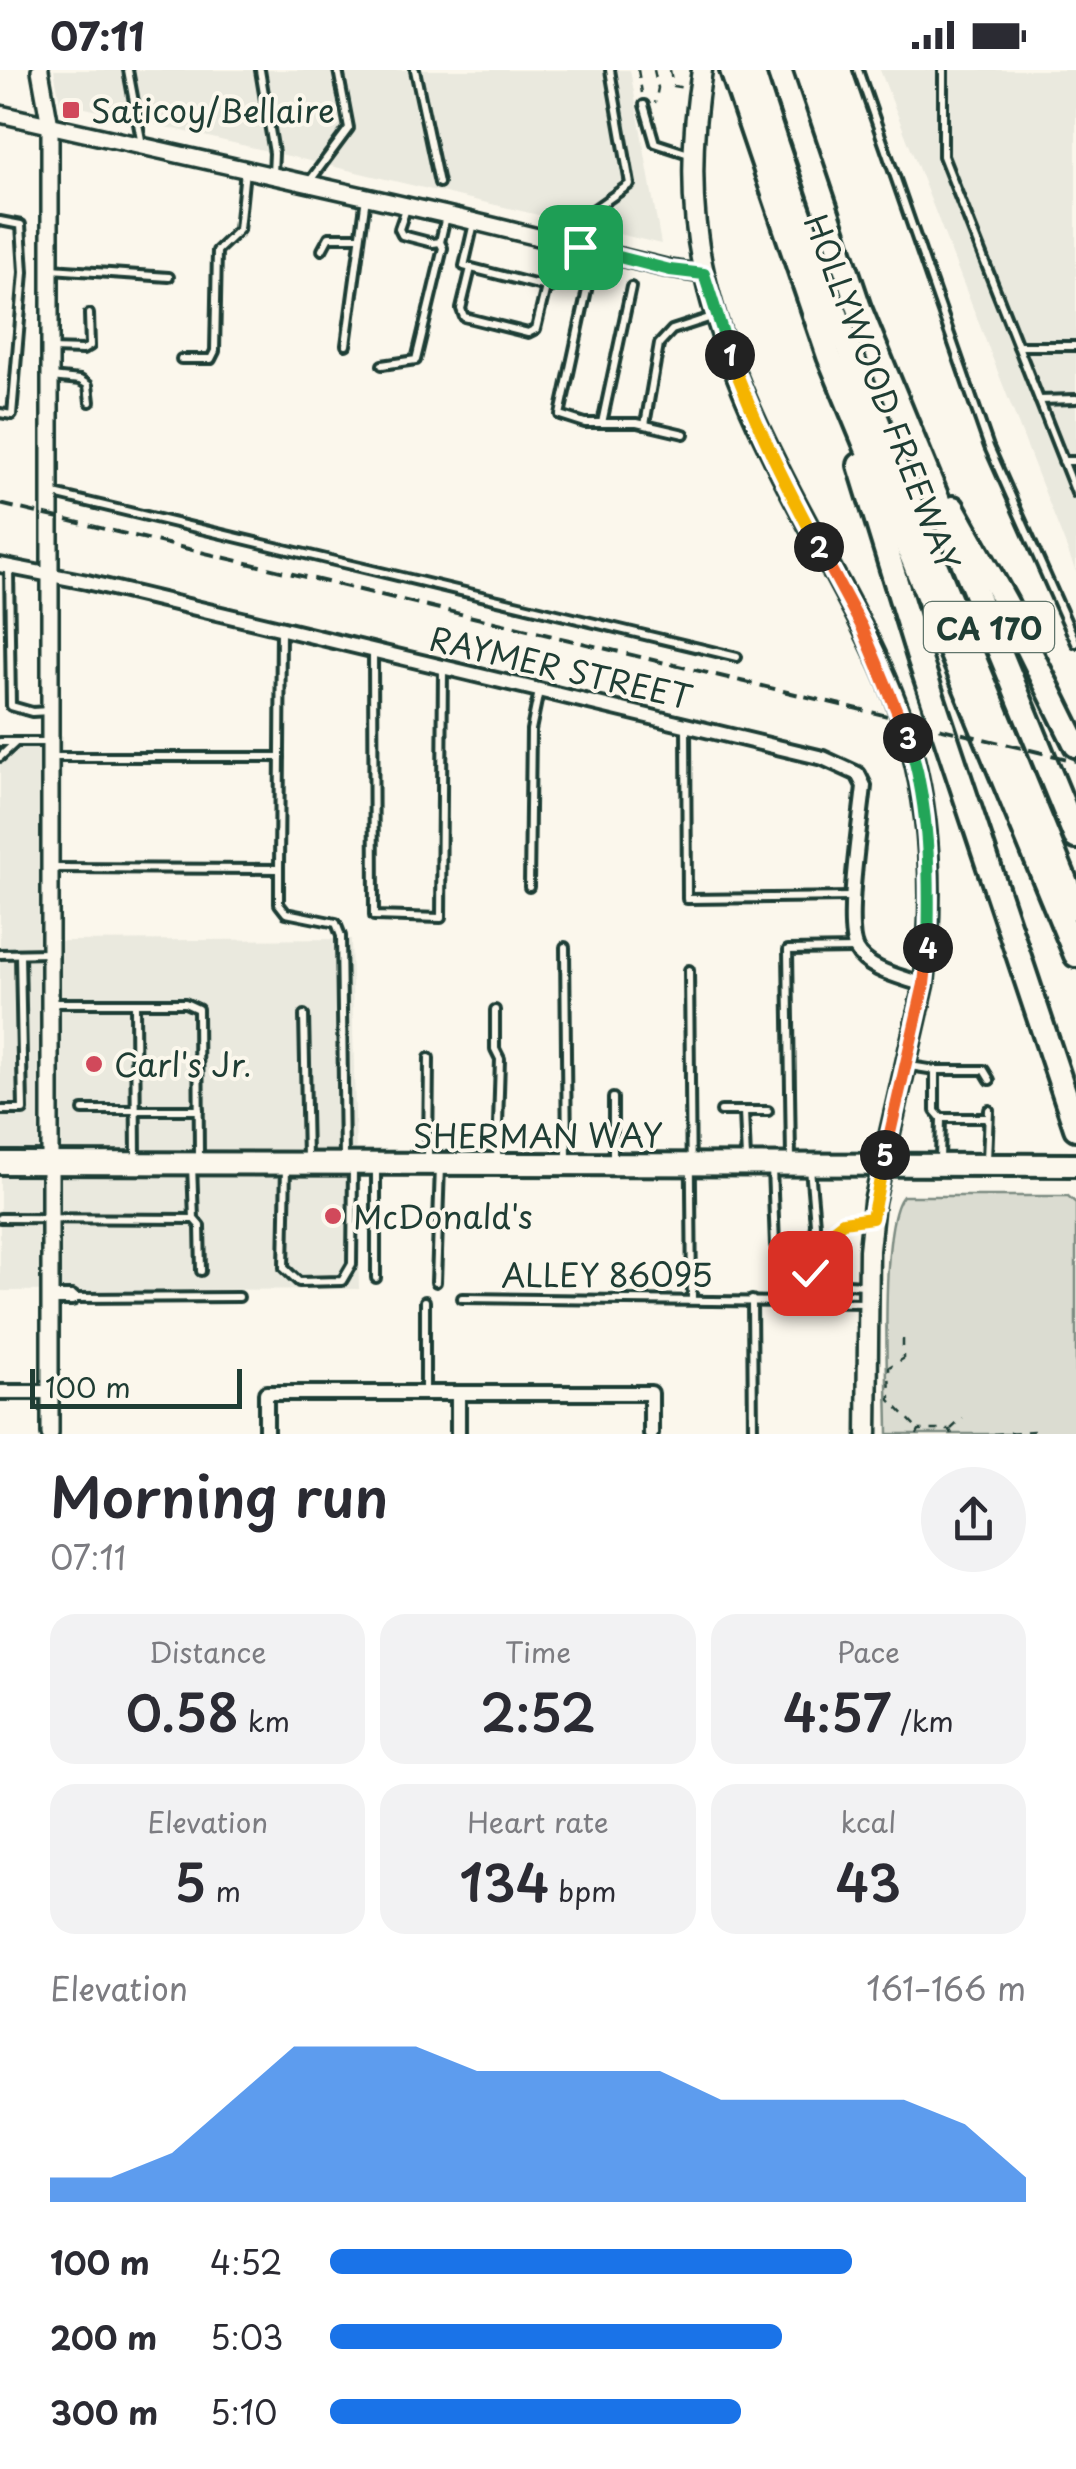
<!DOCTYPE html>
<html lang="en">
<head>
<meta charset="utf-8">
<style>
  body { margin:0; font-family:"Playpen Sans",sans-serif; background:#f2f2f3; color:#2b2b33; height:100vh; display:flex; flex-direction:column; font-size:38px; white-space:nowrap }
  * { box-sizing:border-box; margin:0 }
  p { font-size:32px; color:#7c7c81 }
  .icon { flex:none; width:55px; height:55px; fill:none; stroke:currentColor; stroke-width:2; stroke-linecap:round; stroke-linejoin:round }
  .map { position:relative; height:1364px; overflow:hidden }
  .side { display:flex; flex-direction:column; background:#fff; flex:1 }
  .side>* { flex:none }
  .scale { position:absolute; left:30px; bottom:25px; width:212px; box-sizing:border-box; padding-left:10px; border:5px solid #1f3d34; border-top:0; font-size:28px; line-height:35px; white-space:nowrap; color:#1f3d34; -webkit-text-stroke:8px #fbf7ec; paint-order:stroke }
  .pin { position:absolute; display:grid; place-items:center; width:85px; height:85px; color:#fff; margin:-42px; border-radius:20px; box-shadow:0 5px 15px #0006 }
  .km { position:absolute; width:50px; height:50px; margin:-25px; border-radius:50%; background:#222; color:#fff; font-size:28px; line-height:50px; text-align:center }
  .round { display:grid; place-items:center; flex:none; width:105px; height:105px; border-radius:52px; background:#f2f2f3 }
  .summary { display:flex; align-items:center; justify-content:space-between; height:170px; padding:0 50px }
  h1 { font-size:55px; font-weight:600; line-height:75px }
  .metrics { display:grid; grid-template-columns:repeat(3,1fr); gap:15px; height:170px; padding:10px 50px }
  .metrics div { display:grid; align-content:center; border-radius:25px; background:#f2f2f3; text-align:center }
  .metrics b { font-size:50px; font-weight:600 }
  .metrics small { font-size:28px; font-weight:400 }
  .metrics p { font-size:28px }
  .chart { height:280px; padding:20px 50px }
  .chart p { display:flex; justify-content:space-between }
  .chart svg { width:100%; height:180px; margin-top:10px; fill:#1a73e8; opacity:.7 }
  ul { padding:0 50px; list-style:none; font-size:32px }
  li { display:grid; grid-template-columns:160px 120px 1fr; align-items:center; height:75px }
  li i { height:25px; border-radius:12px; background:#1a73e8 }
  .status { display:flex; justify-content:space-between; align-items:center; height:70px; padding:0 50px; background:#fff; direction:ltr }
  .status svg { height:28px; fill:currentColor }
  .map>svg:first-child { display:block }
  .built { fill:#eae9de }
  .green { fill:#dbdcd1; stroke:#7d8c82; stroke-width:2.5 }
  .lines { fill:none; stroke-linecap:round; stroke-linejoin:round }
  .service-casing { stroke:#1f3d34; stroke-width:14 }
  .minor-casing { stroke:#1f3d34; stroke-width:20 }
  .tertiary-casing { stroke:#1f3d34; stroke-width:22 }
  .secondary-casing { stroke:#1f3d34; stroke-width:25 }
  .primary-casing { stroke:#1f3d34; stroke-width:28 }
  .motorway-casing { stroke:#1f3d34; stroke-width:30 }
  .path { stroke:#1f3d34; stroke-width:2.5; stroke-dasharray:8 8; stroke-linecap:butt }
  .service { stroke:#fbf7ec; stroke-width:6 }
  .minor { stroke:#fbf7ec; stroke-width:12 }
  .tertiary { stroke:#fbf7ec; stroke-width:15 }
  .secondary { stroke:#fbf7ec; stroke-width:18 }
  .primary { stroke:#fbf7ec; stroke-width:20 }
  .motorway { stroke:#fbf7ec; stroke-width:22 }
  .rail { stroke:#1f3d34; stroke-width:4; stroke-dasharray:15 8; stroke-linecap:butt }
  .split-1-casing { stroke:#fff; stroke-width:20 }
  .split-2-casing { stroke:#fff; stroke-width:20 }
  .split-3-casing { stroke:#fff; stroke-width:20 }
  .split-4-casing { stroke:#fff; stroke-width:20 }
  .split-5-casing { stroke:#fff; stroke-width:20 }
  .split-6-casing { stroke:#fff; stroke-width:20 }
  .split-1 { stroke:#22a559; stroke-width:12 }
  .split-2 { stroke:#f5b400; stroke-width:12 }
  .split-3 { stroke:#f0652b; stroke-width:12 }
  .split-4 { stroke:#22a559; stroke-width:12 }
  .split-5 { stroke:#f0652b; stroke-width:12 }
  .split-6 { stroke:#f5b400; stroke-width:12 }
  .poi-dot { fill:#d1495b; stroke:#fbf7ec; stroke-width:4 }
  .labels { text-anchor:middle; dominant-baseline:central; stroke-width:8; stroke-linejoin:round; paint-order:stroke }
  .shield { fill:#fbf7ec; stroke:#61756b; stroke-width:2.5 }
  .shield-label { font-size:30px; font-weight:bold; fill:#1f3d34 }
  .poi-label { font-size:32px; fill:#1f3d34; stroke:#fbf7ec; text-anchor:start }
  .street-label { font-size:32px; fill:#1f3d34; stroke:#fbf7ec }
</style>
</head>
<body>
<div class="status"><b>07:11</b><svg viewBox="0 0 49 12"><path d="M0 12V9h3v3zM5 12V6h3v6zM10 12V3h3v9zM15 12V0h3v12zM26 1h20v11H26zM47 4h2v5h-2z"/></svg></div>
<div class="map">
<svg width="1076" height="1364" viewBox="0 0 1076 1364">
  <rect width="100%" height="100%" fill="#fbf7ec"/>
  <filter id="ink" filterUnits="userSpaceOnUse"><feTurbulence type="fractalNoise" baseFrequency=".01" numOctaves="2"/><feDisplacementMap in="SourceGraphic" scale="20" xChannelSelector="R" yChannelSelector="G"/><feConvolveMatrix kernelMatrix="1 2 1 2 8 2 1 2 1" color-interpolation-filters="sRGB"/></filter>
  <g filter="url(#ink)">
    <g class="built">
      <polygon points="54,0 630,0 661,174 60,32"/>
      <polygon points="880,0 1076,0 1076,502"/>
      <polygon points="0,666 63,666 61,871 351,869 359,1219 0,1221"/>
    </g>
    <path class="green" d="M 903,1126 L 1068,1126 L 1076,1133 L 1076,1364 L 888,1364 C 888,1321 879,1152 903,1126 Z"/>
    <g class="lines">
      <g class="service-casing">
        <g id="service">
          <polyline points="128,0 142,75"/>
          <polyline points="260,0 274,83 273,104"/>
          <polyline points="415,0 439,113"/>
          <polyline points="858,0 989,377 1076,573"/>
          <polyline points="943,0 943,86 1076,423"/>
          <polyline points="644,35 655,73 692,85"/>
          <polyline points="309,112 349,58 338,0"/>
          <polyline points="407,136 399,159 402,165 433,173 440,172 446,146"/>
          <polyline points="0,151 21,155 24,202 12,345 0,343"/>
          <polyline points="474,153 464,196 550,218 560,175"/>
          <polyline points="580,176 586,145 630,114 610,0"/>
          <polyline points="322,180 329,167 358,167"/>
          <polyline points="595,183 560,345 585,353 637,353 684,364"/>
          <polyline points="471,198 461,239 464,247 528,263 536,259 546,217"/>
          <polyline points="51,199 169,207"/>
          <polyline points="346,275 366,127"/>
          <polyline points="1018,276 1076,276"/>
          <polyline points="51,279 83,280 90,276 89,244"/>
          <polyline points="181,289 211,289 215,281 217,181 239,160 245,100"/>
          <polyline points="382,295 416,290 443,178 440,172"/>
          <polyline points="51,307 80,310 88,315 90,332"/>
          <polyline points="1039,330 1076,329"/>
          <polyline points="602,353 631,217"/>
          <polyline points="645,355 659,274 672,260 715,246"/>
          <polyline points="1063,391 1076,391"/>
          <polyline points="50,423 737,587"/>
          <polyline points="9,498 11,636 32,642 49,641"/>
          <polyline points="373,581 374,846 441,848 443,599"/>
          <polyline points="686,657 687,829 852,827"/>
          <polyline points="0,672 48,672"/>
          <polyline points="0,687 15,673"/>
          <polyline points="50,687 280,687"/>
          <polyline points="50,798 279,799 279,834 286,843 336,853 341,866 344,1088"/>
          <polyline points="279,799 281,560"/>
          <polyline points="529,817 531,660 539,621"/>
          <polyline points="565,877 567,1089"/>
          <polyline points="0,884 48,883"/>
          <polyline points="689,900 692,1230"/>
          <polyline points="51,933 185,933 198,939 199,1087"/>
          <polyline points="135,933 136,1092"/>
          <polyline points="495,940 495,979 500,989 497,1089"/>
          <polyline points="304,945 307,1088"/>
          <polyline points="910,996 935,1000 935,1041 941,1048 940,1090"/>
          <polyline points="935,1000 984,1000 990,1010"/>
          <polyline points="613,1028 613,1089"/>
          <polyline points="0,1040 23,1040 20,884"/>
          <polyline points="83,1040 199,1040"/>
          <polyline points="721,1041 744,1041 746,1090"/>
          <polyline points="744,1041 768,1041"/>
          <polyline points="941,1048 988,1048"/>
          <polyline points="428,1089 429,988"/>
          <polyline points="791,1090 788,880 856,879"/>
          <polyline points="987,1090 989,1040"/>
          <polyline points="286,1095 284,1198 299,1212 342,1211 352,1194 353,1098"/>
          <polyline points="376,1096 376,1208"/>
          <polyline points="772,1098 775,1175 781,1180 804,1182 843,1151 867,1149"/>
          <polyline points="810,1098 815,1154 810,1203 831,1213 864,1215"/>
          <polyline points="0,1148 194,1149 192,1095"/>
          <polyline points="194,1149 200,1156 201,1201"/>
          <polyline points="436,1212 440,1096"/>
          <polyline points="73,1228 239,1227"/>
          <polyline points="462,1228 867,1233"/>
          <polyline points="752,1230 753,1364"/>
          <polyline points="425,1231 425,1322"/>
        </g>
      </g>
      <g class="minor-casing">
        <g id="minor">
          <path d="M 0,495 L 87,512 L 823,688 L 858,704 L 864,716 C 861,748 844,855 856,879 C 868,901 903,907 924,915"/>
          <polyline points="50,1228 72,1228"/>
          <polyline points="0,1322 50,1322"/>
          <polyline points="458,1323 458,1364"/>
          <polyline points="266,1364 266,1323 651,1323 651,1364"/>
        </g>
      </g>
      <g class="tertiary-casing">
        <g id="tertiary">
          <polyline points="40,0 50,56 50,1364"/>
          <polyline points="0,44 447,145 670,199 704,204"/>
        </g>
      </g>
      <g class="secondary-casing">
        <path id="secondary" d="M 702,0 C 691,65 689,138 704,203 C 725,296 770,385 815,468 C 850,534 890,602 910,674 C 932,750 933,836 924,915 L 874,1132 L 869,1180 L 867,1364"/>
      </g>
      <g class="primary-casing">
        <polyline id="primary" points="0,1093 1076,1095"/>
      </g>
      <g class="motorway-casing">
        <g id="motorway">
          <polyline points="732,0 829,286 1076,885"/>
          <path d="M 752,0 C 841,287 965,560 1076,838"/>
          <polyline points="779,0 859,238 1076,767"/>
          <polyline points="860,395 919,587 1076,1058"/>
          <polyline points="953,438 1006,533 1076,675"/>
        </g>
      </g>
      <g class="path">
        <polyline points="638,0 642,23"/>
        <polyline points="654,0 658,18 655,33"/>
        <polyline points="670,0 673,16 685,18"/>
        <polyline points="903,1269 903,1289 889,1297 890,1330 919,1360"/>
        <polyline points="951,1359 963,1348"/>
        <polyline points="917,1364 919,1360 950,1360 952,1364"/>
        <polyline points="994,1364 1034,1361"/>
      </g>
      <use href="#service" class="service"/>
      <use href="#minor" class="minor"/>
      <use href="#tertiary" class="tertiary"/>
      <use href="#secondary" class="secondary"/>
      <use href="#primary" class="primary"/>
      <use href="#motorway" class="motorway"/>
      <polyline class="rail" points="0,434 1076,691"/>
    </g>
  </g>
  <g class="lines" filter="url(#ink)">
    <g class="split-1-casing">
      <polyline id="split-1" points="580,177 670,200 704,204 730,285"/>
    </g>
    <g class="split-2-casing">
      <path id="split-2" d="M 730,285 C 754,352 786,415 819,477"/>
    </g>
    <g class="split-3-casing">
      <polyline id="split-3" points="819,477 862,557 908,668"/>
    </g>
    <g class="split-4-casing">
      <path id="split-4" d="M 908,668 C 930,734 930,810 928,878"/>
    </g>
    <g class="split-5-casing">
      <polyline id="split-5" points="885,1085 924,914 928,878"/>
    </g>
    <g class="split-6-casing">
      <polyline id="split-6" points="810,1203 810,1178 843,1152 872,1148 885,1085"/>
    </g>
    <use href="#split-1" class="split-1"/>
    <use href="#split-2" class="split-2"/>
    <use href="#split-3" class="split-3"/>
    <use href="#split-4" class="split-4"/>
    <use href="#split-5" class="split-5"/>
    <use href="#split-6" class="split-6"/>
  </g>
  <g class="poi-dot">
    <rect x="61" y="30" width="20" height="20" rx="5"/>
    <circle cx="94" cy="994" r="10"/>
    <circle cx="333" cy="1146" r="10"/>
  </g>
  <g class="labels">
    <rect class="shield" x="924" y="532" width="130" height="50" rx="8"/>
    <g class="shield-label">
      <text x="989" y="557">CA 170</text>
    </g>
    <g class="poi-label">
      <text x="91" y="40">Saticoy/Bellaire</text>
      <text x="114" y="994">Carl's Jr.</text>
      <text x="353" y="1146">McDonald's</text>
    </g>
    <g class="street-label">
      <text transform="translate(883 322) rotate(69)">HOLLYWOOD FREEWAY</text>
      <text transform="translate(561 597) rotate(13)">RAYMER STREET</text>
      <text x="538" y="1065">SHERMAN WAY</text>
      <text x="607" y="1204">ALLEY 86095</text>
    </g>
  </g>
</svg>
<div class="scale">100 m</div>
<div class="pin" style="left:580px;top:177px;background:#1e9e55"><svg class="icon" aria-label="arrive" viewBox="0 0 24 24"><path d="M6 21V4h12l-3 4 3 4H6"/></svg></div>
<div class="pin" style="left:810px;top:1203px;background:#d93025"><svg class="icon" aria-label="check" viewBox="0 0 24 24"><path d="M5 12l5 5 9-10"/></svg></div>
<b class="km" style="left:730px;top:285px">1</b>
<b class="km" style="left:819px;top:477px">2</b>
<b class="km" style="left:908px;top:668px">3</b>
<b class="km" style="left:928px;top:878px">4</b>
<b class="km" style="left:885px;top:1085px">5</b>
</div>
<section class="side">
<div class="summary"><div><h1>Morning run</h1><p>07:11</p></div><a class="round"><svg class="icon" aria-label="share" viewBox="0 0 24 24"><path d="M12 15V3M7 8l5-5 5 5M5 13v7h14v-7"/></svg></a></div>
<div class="metrics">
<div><p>Distance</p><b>0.58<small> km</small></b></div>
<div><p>Time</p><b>2:52</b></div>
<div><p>Pace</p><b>4:57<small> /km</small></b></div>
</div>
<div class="metrics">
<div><p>Elevation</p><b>5<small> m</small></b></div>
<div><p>Heart rate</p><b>134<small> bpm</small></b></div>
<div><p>kcal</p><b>43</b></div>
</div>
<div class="chart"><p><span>Elevation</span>161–166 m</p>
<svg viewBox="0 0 160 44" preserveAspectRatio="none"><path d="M0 44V38L10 38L20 32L30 19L40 6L50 6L60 6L70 12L80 12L90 12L100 12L110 19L120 19L130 19L140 19L150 25L160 38V44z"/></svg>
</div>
<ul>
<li><b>100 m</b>4:52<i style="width:75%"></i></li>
<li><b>200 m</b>5:03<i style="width:65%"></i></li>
<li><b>300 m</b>5:10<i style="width:59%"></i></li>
</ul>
</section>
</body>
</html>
